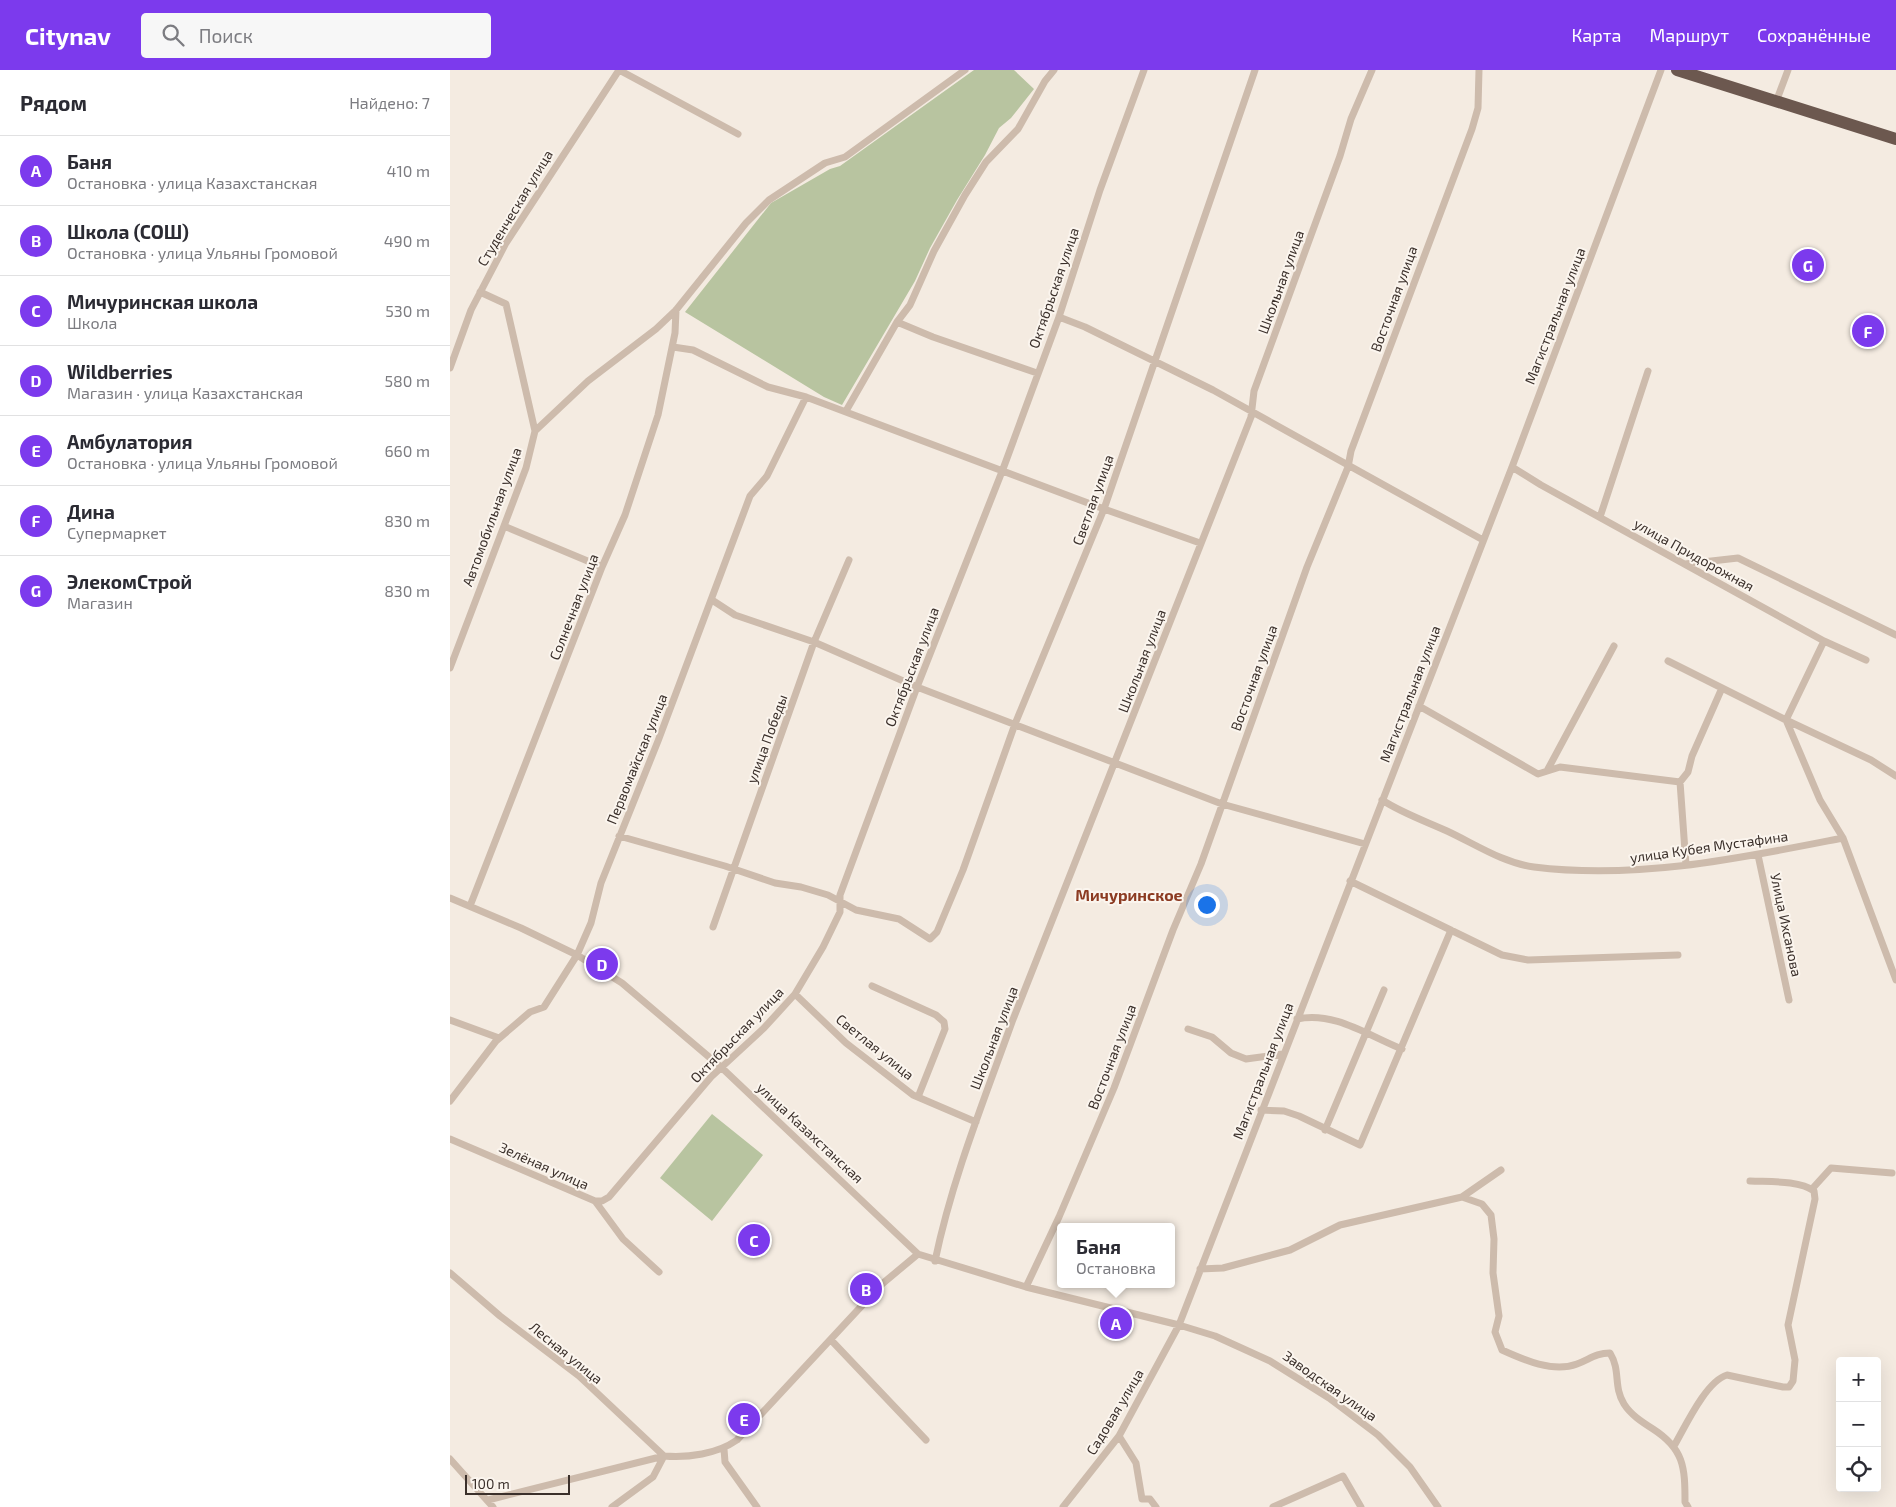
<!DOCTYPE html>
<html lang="ru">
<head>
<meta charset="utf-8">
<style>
	:root { --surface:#fff; --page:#f7f7f7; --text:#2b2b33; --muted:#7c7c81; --line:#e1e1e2; --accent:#7c3aed }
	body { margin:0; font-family:"Exo 2",sans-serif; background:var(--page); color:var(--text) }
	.controls { position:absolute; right:15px; bottom:15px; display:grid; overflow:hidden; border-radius:5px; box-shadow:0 5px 20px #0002 }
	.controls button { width:45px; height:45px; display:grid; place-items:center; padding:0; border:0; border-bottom:1px solid var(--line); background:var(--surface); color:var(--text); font:25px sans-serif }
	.scale { position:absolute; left:15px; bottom:12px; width:105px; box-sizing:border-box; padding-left:5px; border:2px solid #3b302b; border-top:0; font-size:14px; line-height:18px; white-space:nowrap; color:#3b302b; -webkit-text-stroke:4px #fbf5ee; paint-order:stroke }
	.you { position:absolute; left:756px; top:834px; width:18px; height:18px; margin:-12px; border:4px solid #fff; border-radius:50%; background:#1a73e8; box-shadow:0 0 0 8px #1a73e833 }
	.badge { display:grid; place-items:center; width:32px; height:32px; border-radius:50%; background:var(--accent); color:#fff; font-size:16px; font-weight:700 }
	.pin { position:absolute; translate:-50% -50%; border:2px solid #fff; box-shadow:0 1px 5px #0006 }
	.popup { position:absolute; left:607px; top:1153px; width:118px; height:65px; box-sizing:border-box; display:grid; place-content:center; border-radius:5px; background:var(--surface); filter:drop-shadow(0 1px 4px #0005); font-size:16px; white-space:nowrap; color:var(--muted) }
	.popup b { font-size:19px; color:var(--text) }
	.popup::after { content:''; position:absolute; left:50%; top:100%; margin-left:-10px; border:10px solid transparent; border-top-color:var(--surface) }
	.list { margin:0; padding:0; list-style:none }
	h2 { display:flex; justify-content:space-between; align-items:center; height:65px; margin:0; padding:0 20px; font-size:21px }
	h2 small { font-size:16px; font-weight:400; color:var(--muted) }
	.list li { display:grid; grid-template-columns:32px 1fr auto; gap:15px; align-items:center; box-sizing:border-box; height:70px; padding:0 20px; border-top:1px solid var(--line) }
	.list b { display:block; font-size:19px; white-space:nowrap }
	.list p { margin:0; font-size:16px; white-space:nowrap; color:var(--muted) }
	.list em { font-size:16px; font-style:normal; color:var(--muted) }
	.icon { flex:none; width:28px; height:28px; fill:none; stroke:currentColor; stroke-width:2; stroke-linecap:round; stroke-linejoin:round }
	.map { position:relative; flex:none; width:1446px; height:1437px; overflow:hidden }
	header { display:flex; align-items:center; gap:30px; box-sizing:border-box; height:70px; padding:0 25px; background:var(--accent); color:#fff }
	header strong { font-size:24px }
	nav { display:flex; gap:28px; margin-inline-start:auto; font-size:18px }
	.search { width:350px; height:45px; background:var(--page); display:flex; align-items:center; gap:12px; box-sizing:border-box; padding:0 18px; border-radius:5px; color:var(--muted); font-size:19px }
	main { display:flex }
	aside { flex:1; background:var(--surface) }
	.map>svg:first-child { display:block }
	.green { fill:#b8c4a0 }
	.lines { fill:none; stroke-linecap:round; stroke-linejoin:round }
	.minor { stroke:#cdbbac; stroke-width:7 }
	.trunk { stroke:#6c584f; stroke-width:12 }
	.labels { text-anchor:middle; stroke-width:4; stroke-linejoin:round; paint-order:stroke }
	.street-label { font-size:14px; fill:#3b302b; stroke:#fbf5ee }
	.quarter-label { font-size:16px; font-weight:bold; fill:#8c3b22; stroke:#fbf5ee }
</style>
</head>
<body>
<header>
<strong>Citynav</strong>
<div class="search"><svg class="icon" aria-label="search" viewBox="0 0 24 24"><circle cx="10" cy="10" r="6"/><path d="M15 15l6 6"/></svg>Поиск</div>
<nav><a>Карта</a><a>Маршрут</a><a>Сохранённые</a></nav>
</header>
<main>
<aside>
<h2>Рядом<small>Найдено: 7</small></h2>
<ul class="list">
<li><span class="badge">A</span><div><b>Баня</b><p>Остановка · улица Казахстанская</p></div><em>410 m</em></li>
<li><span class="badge">B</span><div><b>Школа (СОШ)</b><p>Остановка · улица Ульяны Громовой</p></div><em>490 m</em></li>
<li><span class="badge">C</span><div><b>Мичуринская школа</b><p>Школа</p></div><em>530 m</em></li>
<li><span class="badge">D</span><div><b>Wildberries</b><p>Магазин · улица Казахстанская</p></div><em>580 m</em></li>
<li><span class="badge">E</span><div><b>Амбулатория</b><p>Остановка · улица Ульяны Громовой</p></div><em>660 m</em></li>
<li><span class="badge">F</span><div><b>Дина</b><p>Супермаркет</p></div><em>830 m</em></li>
<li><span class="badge">G</span><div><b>ЭлекомСтрой</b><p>Магазин</p></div><em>830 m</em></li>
</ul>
</aside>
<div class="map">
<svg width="1446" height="1437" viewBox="0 0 1446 1437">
	<rect width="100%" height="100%" fill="#f4ebe1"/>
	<path class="green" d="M524,0h40l20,19 -23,29 -12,10 -14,27 -28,45 -27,48 -15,33 -73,124 -18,-8 -139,-85 86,-109 59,-34 10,-3z
		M262,1044l51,41 -51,66 -52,-43z"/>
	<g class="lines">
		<path class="minor" d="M1326,32l12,-32
			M609,247l26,10 128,63 270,150
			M447,252l36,15 104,36
			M223,277l20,3 75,37 38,10 298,112 96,34
			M0,298l21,-58 35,-67 113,-173 119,64
			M396,341l51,-89 13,-17 24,-54 31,-56 21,-33 32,-33 27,-48 9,-11
			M85,361l53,-50 68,-52 20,-19 70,-87 23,-23 56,-37 20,-6 120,-87
			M1062,397l29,18 283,156 42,19
			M1150,447l48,-146
			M54,456l98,41
			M1235,494l53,-6 158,77
			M262,530l23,15 79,27 103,45 305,117 143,40
			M1374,571l-38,79 85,40 25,16
			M1218,591l118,59 34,80 23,38 53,142
			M0,598l76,-200 9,-37 -29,-127 -26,-12
			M969,636l119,68 22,-7 120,15 8,-10 4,-16 30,-68
			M1098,699l66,-123
			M1230,712l6,83
			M932,730c20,13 43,21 65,31 28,13 56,32 87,36 104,13 207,-9 309,-29
			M169,766l106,30 50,17 26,4 27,8 28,15 43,9 31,20 7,-7 26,-62 52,-146 89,-215 151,-439
			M1308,785l31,145
			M900,811l152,74 26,5 150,-5
			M0,828l71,30 56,27 45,28 100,85 196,186 108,33 153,38 36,11 55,25 59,37 49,37 32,32 28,40
			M20,836l132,-339 23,-52 33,-100 17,-82 1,-23
			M263,857l101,-285 35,-82
			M422,916l64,29 8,7 1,7 -27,68
			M345,924l51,49 67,52 63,27
			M847,949c37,-8 70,16 105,30
			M0,950l49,18
			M738,959l24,8 19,16 15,6 37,-5
			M0,1031l46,-60 34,-29 14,-5 33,-52 14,-32 10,-40 57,-142 92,-245 17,-20 39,-79
			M811,1040l23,1 15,5 61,29 91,-215
			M875,1060l59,-140
			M0,1069l145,62 28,38 36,33
			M1362,1119l19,-21 61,5
			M1012,1127l20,7 9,11 3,24 -1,34 6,43 -4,16 7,18c22,10 51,23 75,14 13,-5 19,-11 33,-11 11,18 3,33 14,51 7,11 18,18 29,25 31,20 32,38 32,73l3,5
			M145,1131h7l7,-4 102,-120 53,-49 31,-34 28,-47 17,-35v-17l77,-208 86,-218 56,-152 41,-127 44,-120
			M485,1191c17,-82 49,-161 77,-239l239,-605 3,-26 86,-235 11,-37 21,-49
			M750,1199l23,-1 67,-18 50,-25 122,-28 39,-27
			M0,1203l50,43 79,60 85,80 -11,21 -41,30
			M576,1217l33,-70 55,-129 59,-158 28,-66 106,-297 41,-100 3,-16 121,-322 6,-21 1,-38
			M381,1270l95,100
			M669,1366l17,27 6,36h8l6,8
			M1224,1376c11,-19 32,-65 53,-71l56,12h6l4,-6 2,-21 -7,-35 27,-126 -1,-8c-15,-11 -45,-9 -64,-10
			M274,1379l1,13 32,45
			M0,1389l43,48
			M38,1430l176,-44c24,2 53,-2 73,-16l145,-156 36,-30
			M613,1437l56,-71 60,-111 333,-858 149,-397
			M823,1437l70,-31 18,31"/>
		<path class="trunk" d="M1227,0l219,69"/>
	</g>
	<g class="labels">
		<g class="street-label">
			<text transform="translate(65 138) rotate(-59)" y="5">Студенческая улица</text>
			<text transform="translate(831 212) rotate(-70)" y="5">Школьная улица</text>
			<text transform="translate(604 218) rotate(-71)" y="5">Октябрьская улица</text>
			<text transform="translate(944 229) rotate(-70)" y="5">Восточная улица</text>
			<text transform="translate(1105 246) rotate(-69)" y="5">Магистральная улица</text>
			<text transform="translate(643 430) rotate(-70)" y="5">Светлая улица</text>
			<text transform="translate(42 447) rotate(-70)" y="5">Автомобильная улица</text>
			<text transform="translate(1244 485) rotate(29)" y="5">улица Придорожная</text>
			<text transform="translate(124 537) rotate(-69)" y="5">Солнечная улица</text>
			<text transform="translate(692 591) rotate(-69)" y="5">Школьная улица</text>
			<text transform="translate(462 597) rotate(-69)" y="5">Октябрьская улица</text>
			<text transform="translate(804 608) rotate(-70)" y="5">Восточная улица</text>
			<text transform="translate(960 624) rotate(-69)" y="5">Магистральная улица</text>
			<text transform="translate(317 669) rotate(-70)" y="5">улица Победы</text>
			<text transform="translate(187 689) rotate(-68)" y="5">Первомайская улица</text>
			<text transform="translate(1259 777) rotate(-8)" y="5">улица Кубея Мустафина</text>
			<text transform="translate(1336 855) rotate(78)" y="5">Улица Ихсанова</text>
			<text transform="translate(287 965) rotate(-46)" y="5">Октябрьская улица</text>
			<text transform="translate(544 968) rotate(-69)" y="5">Школьная улица</text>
			<text transform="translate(425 977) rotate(39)" y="5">Светлая улица</text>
			<text transform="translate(662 987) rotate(-69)" y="5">Восточная улица</text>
			<text transform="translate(813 1001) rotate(-69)" y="5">Магистральная улица</text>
			<text transform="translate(360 1063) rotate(43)" y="5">улица Казахстанская</text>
			<text transform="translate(94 1096) rotate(24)" y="5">Зелёная улица</text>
			<text transform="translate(116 1283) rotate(39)" y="5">Лесная улица</text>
			<text transform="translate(880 1316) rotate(35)" y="5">Заводская улица</text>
			<text transform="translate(665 1342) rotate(-59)" y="5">Садовая улица</text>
		</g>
		<g class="quarter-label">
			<text x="679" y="831">Мичуринское</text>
		</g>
	</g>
</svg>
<div class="controls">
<button>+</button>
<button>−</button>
<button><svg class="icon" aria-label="locate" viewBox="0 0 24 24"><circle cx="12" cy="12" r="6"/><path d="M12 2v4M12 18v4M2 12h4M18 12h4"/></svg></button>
</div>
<div class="scale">100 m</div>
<div class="you"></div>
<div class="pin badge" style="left:666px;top:1253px">A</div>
<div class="popup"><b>Баня</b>Остановка</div>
<div class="pin badge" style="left:416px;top:1219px">B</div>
<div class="pin badge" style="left:304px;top:1170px">C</div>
<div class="pin badge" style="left:152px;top:894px">D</div>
<div class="pin badge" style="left:294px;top:1349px">E</div>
<div class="pin badge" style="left:1418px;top:261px">F</div>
<div class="pin badge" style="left:1358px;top:195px">G</div>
</div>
</main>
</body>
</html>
